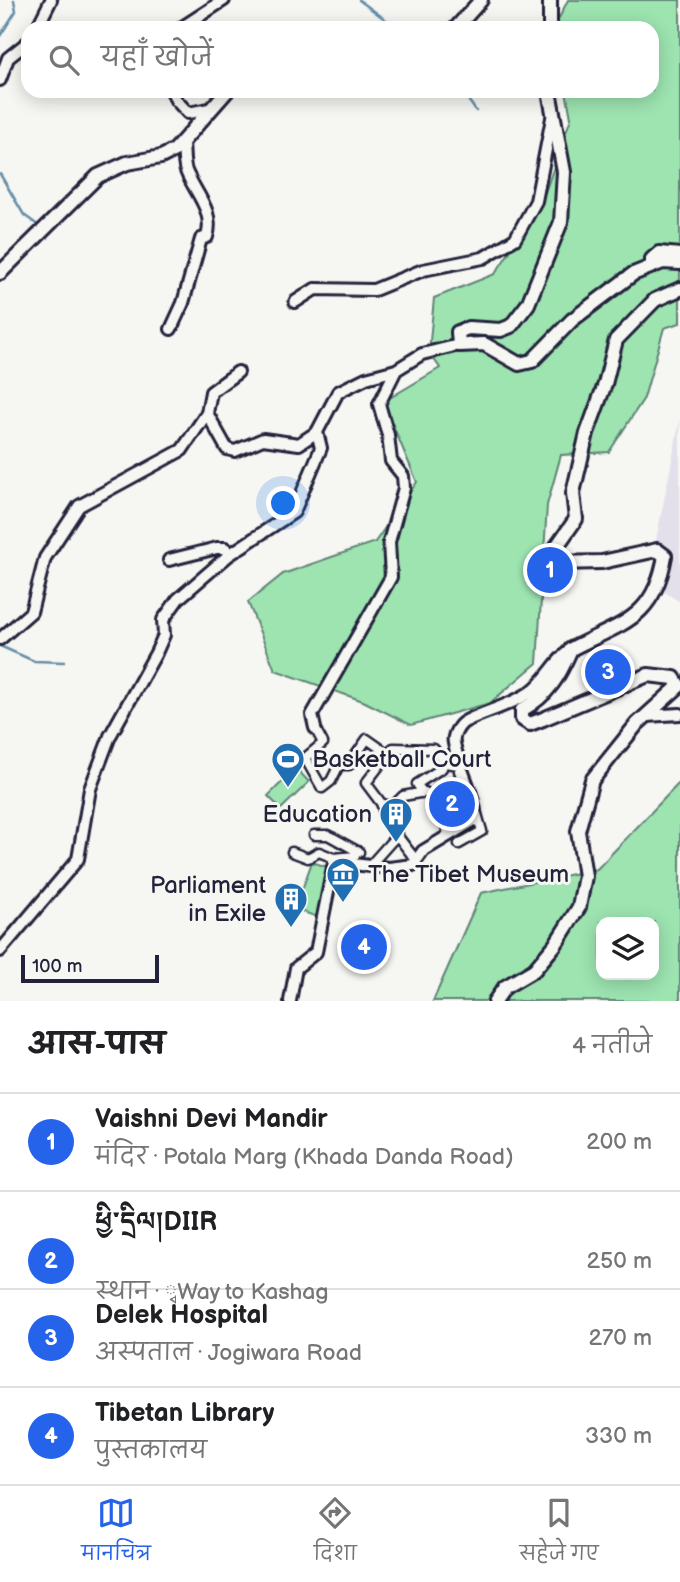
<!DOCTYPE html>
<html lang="hi">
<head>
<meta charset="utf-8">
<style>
	:root { --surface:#fff; --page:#f6f6f6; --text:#202124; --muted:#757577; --line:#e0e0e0; --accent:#2563eb }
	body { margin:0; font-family:"Balsamiq Sans","Playpen Sans Deva","Noto Serif Tibetan",sans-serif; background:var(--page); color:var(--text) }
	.controls { position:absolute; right:21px; bottom:21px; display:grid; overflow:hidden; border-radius:14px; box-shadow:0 4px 18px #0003 }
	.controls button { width:63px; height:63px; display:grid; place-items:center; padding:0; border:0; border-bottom:2px solid var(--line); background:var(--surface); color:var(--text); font:35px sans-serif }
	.scale { position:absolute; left:21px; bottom:18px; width:138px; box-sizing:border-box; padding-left:7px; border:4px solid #22223b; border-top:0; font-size:19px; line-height:24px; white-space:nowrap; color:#22223b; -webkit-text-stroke:5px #f6f6f2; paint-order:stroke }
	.you { position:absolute; left:284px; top:504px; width:24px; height:24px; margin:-18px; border:5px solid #fff; border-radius:50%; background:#1a73e8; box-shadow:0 0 0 10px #1a73e833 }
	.badge { display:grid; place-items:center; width:46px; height:46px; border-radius:50%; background:var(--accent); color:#fff; font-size:23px; font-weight:700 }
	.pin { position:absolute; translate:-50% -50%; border:4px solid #fff; box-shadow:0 2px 7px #0006 }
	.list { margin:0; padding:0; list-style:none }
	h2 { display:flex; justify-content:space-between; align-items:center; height:91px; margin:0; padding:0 28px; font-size:30px }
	h2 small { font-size:23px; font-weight:400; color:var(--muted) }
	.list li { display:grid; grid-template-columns:46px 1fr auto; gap:21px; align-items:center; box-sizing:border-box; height:98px; padding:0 28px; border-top:2px solid var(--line) }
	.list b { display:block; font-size:26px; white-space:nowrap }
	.list p { margin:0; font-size:23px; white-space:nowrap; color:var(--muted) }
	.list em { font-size:23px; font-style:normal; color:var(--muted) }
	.icon { flex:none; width:38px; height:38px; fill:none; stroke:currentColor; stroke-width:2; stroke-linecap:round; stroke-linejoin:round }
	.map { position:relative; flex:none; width:680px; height:1001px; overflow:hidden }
	.search { position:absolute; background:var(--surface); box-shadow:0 4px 18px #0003; left:21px; right:21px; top:21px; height:77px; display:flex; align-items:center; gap:18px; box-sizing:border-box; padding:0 24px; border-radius:21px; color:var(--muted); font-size:26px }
	.sheet { height:483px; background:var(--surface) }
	nav { display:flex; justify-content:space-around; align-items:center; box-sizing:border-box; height:98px; border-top:2px solid var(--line); background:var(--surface); font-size:19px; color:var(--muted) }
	nav a { display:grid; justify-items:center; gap:4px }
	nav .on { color:var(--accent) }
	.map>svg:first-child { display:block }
	.built { fill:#e4e0eb }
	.green { fill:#9de4b1; stroke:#608376; stroke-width:2; fill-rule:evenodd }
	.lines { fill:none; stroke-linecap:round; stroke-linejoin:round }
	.stream { stroke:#658ea9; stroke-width:2.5 }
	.pedestrian-casing { stroke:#22223b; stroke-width:13 }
	.minor-casing { stroke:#22223b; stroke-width:16 }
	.tertiary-casing { stroke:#22223b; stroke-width:18 }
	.pedestrian { stroke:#f6f6f2; stroke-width:8 }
	.minor { stroke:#f6f6f2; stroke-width:10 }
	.tertiary { stroke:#f6f6f2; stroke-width:12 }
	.labels { text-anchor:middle; stroke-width:6; stroke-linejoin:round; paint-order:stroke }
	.poi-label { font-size:24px; fill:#22223b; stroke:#f6f6f2; text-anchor:start }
</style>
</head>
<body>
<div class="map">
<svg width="680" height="1001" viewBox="0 0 680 1001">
	<rect width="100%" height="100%" fill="#f6f6f2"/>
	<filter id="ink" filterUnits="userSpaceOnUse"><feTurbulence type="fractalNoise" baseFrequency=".0143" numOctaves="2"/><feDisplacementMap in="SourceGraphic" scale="14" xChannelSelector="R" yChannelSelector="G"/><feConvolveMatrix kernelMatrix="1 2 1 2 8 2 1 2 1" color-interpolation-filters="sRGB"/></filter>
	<g filter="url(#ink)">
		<path class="built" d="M680,420v182l-20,-13 12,-28 -8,-10 -14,-3 6,-8z"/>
		<path class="green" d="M568,0h112v323l-16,5 -20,70 -35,54 -48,3 -14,50 -10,158 -47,40 -79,22 -48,-24 -88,-31 -27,-68 35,-28 92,-32 42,-60 -34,-80 57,-34 -11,-16 5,-54 61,-24 46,-70 30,-86 -5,-27h86v-63h-98z
			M296,768l13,14 -28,27 -13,-13z
			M680,782v219h-247l48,-108 116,-24zM601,922h53v53h-53z
			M312,862l18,6 -13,49 -22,-8z"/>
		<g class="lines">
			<path class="stream" d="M359,0l38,28
				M0,36l16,-25 -2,-11
				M462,91l14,20
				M0,174l24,41 15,11
				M0,646l34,15 30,1"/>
			<defs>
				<path id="pedestrian" d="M315,728l8,15 -18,15 17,30 9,-7 8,-16h10l18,-26 20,14
					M423,793l-6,-9 25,-16 1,-6
					M432,797l8,-11 22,-6 -3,-9
					M381,803c6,22 21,39 35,57
					M446,824l15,-2 12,-15
					M314,835h14l31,17
					M448,836l-2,-12c-11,-7 -15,-14 -14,-27l-7,-5 -22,4 -11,11 -11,-4 -15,-20 27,-35 41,1 10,14 16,2
					M459,844l23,-13 -5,-17
					M292,852l16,6 11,-6 15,6 21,-2
					M373,862l25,-28"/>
				<path id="minor" d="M37,28l14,-28
					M181,28l43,-28
					M0,80l8,-22 20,-16
					M172,91l4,9 12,13 21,-4
					M295,302l20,-13 59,1 49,-20 60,-12 32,-19 21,-38 16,-83
					M171,329l12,-26 18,-64 6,-2c8,-26 -12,-44 -21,-66 -3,-8 -2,-19 -3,-28
					M207,413l20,36 8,2 28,-12 36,5 18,-12
					M169,560l48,-12h8l4,7
					M0,639l31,-27 14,-54 34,-52 103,-56 25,-37 4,-21 27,-20
					M646,716l34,-2
					M315,728l-3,-13 79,-138 -2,-35 15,-54 -1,-12 -12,-15 -3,-26 -9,-31 17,-34
					M0,951l78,-92 12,-70 20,-53 46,-83 8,-18 -1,-15 15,-21 51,-44 65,-43 27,-64 -4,-16 21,-40 28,-14 30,-8 26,-16 37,-9
					M290,1001l6,-33 20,-16 18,-90 55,6 24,-3 10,-14 53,-32c-2,-28 -17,-49 -22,-76 -2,-7 5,-19 12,-22 20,-10 43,-15 63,-28 17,-11 24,-30 40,-42"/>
				<path id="tertiary" d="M456,28l25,-28
					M550,28v-28
					M549,91l15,81 -3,50 -33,82 -17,22 -10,4 -33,-2 -10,4 1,13 25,-1 35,20 13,-3 40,-41 61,-46 30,-12 17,1
					M652,266v-7l7,-6 21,2
					M0,273l98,-97 29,-13 34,-6 14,-7 52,-59
					M495,1001l10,-14 29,-17 21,-25 24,-38 6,-31 -7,-45 14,-51 45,-56 42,-38 -5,-8 -26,-3 -105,44 -13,5 -8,-5v-9c27,-15 37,-34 49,-61 50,-26 83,-29 94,-93l-8,-6 -55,12 -46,1 -5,-4 1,-6 24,-34 -3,-26 14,-60 18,-49 11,-44 39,-40 25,-11"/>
			</defs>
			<use href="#pedestrian" class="pedestrian-casing"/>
			<use href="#minor" class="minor-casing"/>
			<use href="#tertiary" class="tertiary-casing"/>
			<use href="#pedestrian" class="pedestrian"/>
			<use href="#minor" class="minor"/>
			<use href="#tertiary" class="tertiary"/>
		</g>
	</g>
	<defs>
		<symbol id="stadium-pin" viewBox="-11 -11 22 30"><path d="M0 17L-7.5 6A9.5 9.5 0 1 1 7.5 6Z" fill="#1f6fb2" stroke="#f6f6f2"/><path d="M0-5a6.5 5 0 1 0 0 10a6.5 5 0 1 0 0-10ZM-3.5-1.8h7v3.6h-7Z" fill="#fff"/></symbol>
		<symbol id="building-pin" viewBox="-11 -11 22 30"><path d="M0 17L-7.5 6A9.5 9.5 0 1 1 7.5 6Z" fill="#1f6fb2" stroke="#f6f6f2"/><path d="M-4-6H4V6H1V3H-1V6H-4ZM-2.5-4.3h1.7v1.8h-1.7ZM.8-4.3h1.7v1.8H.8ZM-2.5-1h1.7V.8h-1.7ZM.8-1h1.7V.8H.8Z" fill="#fff"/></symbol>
		<symbol id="museum-pin" viewBox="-11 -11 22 30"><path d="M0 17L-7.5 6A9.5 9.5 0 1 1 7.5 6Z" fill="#1f6fb2" stroke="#f6f6f2"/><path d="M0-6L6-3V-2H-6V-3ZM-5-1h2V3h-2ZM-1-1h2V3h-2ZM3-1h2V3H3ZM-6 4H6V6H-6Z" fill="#fff"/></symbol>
	</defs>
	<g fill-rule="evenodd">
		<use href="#stadium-pin" x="269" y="740" width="38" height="52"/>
		<use href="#building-pin" x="377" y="795" width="38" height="52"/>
		<use href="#museum-pin" x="324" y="855" width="38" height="52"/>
		<use href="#building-pin" x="272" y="880" width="38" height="52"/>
	</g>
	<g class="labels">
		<g class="poi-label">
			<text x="312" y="767">Basketball Court</text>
			<text x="372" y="822" text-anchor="end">Education</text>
			<text x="368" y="882">The Tibet Museum</text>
			<text x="266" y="893" text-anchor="end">Parliament<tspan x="266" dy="28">in Exile</tspan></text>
		</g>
	</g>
</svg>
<div class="controls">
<button><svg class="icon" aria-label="layers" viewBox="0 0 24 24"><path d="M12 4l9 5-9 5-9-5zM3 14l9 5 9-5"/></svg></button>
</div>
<div class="scale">100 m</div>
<div class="you"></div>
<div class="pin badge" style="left:550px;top:570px">1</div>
<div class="pin badge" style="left:452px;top:804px">2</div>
<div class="pin badge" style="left:608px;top:672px">3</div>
<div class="pin badge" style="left:364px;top:947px">4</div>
<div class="search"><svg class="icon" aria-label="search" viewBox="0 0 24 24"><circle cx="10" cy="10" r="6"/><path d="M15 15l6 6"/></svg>यहाँ खोजें</div>
</div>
<section class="sheet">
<h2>आस-पास<small>4 नतीजे</small></h2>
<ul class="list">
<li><span class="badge">1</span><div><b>Vaishni Devi Mandir</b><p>मंदिर · Potala Marg (Khada Danda Road)</p></div><em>200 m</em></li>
<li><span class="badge">2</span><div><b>ཕྱི་དྲིལ།DIIR</b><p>स्थान · ྭWay to Kashag</p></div><em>250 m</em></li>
<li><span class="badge">3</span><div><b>Delek Hospital</b><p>अस्पताल · Jogiwara Road</p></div><em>270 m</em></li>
<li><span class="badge">4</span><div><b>Tibetan Library</b><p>पुस्तकालय</p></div><em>330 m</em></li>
</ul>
</section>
<nav>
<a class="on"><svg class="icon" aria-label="map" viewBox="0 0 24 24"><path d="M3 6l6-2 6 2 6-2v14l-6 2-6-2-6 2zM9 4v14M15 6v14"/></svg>मानचित्र</a>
<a><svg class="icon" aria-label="directions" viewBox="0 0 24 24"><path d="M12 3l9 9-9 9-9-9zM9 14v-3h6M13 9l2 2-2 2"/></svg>दिशा</a>
<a><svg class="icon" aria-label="saved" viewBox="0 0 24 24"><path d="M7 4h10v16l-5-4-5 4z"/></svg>सहेजे गए</a>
</nav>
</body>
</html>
